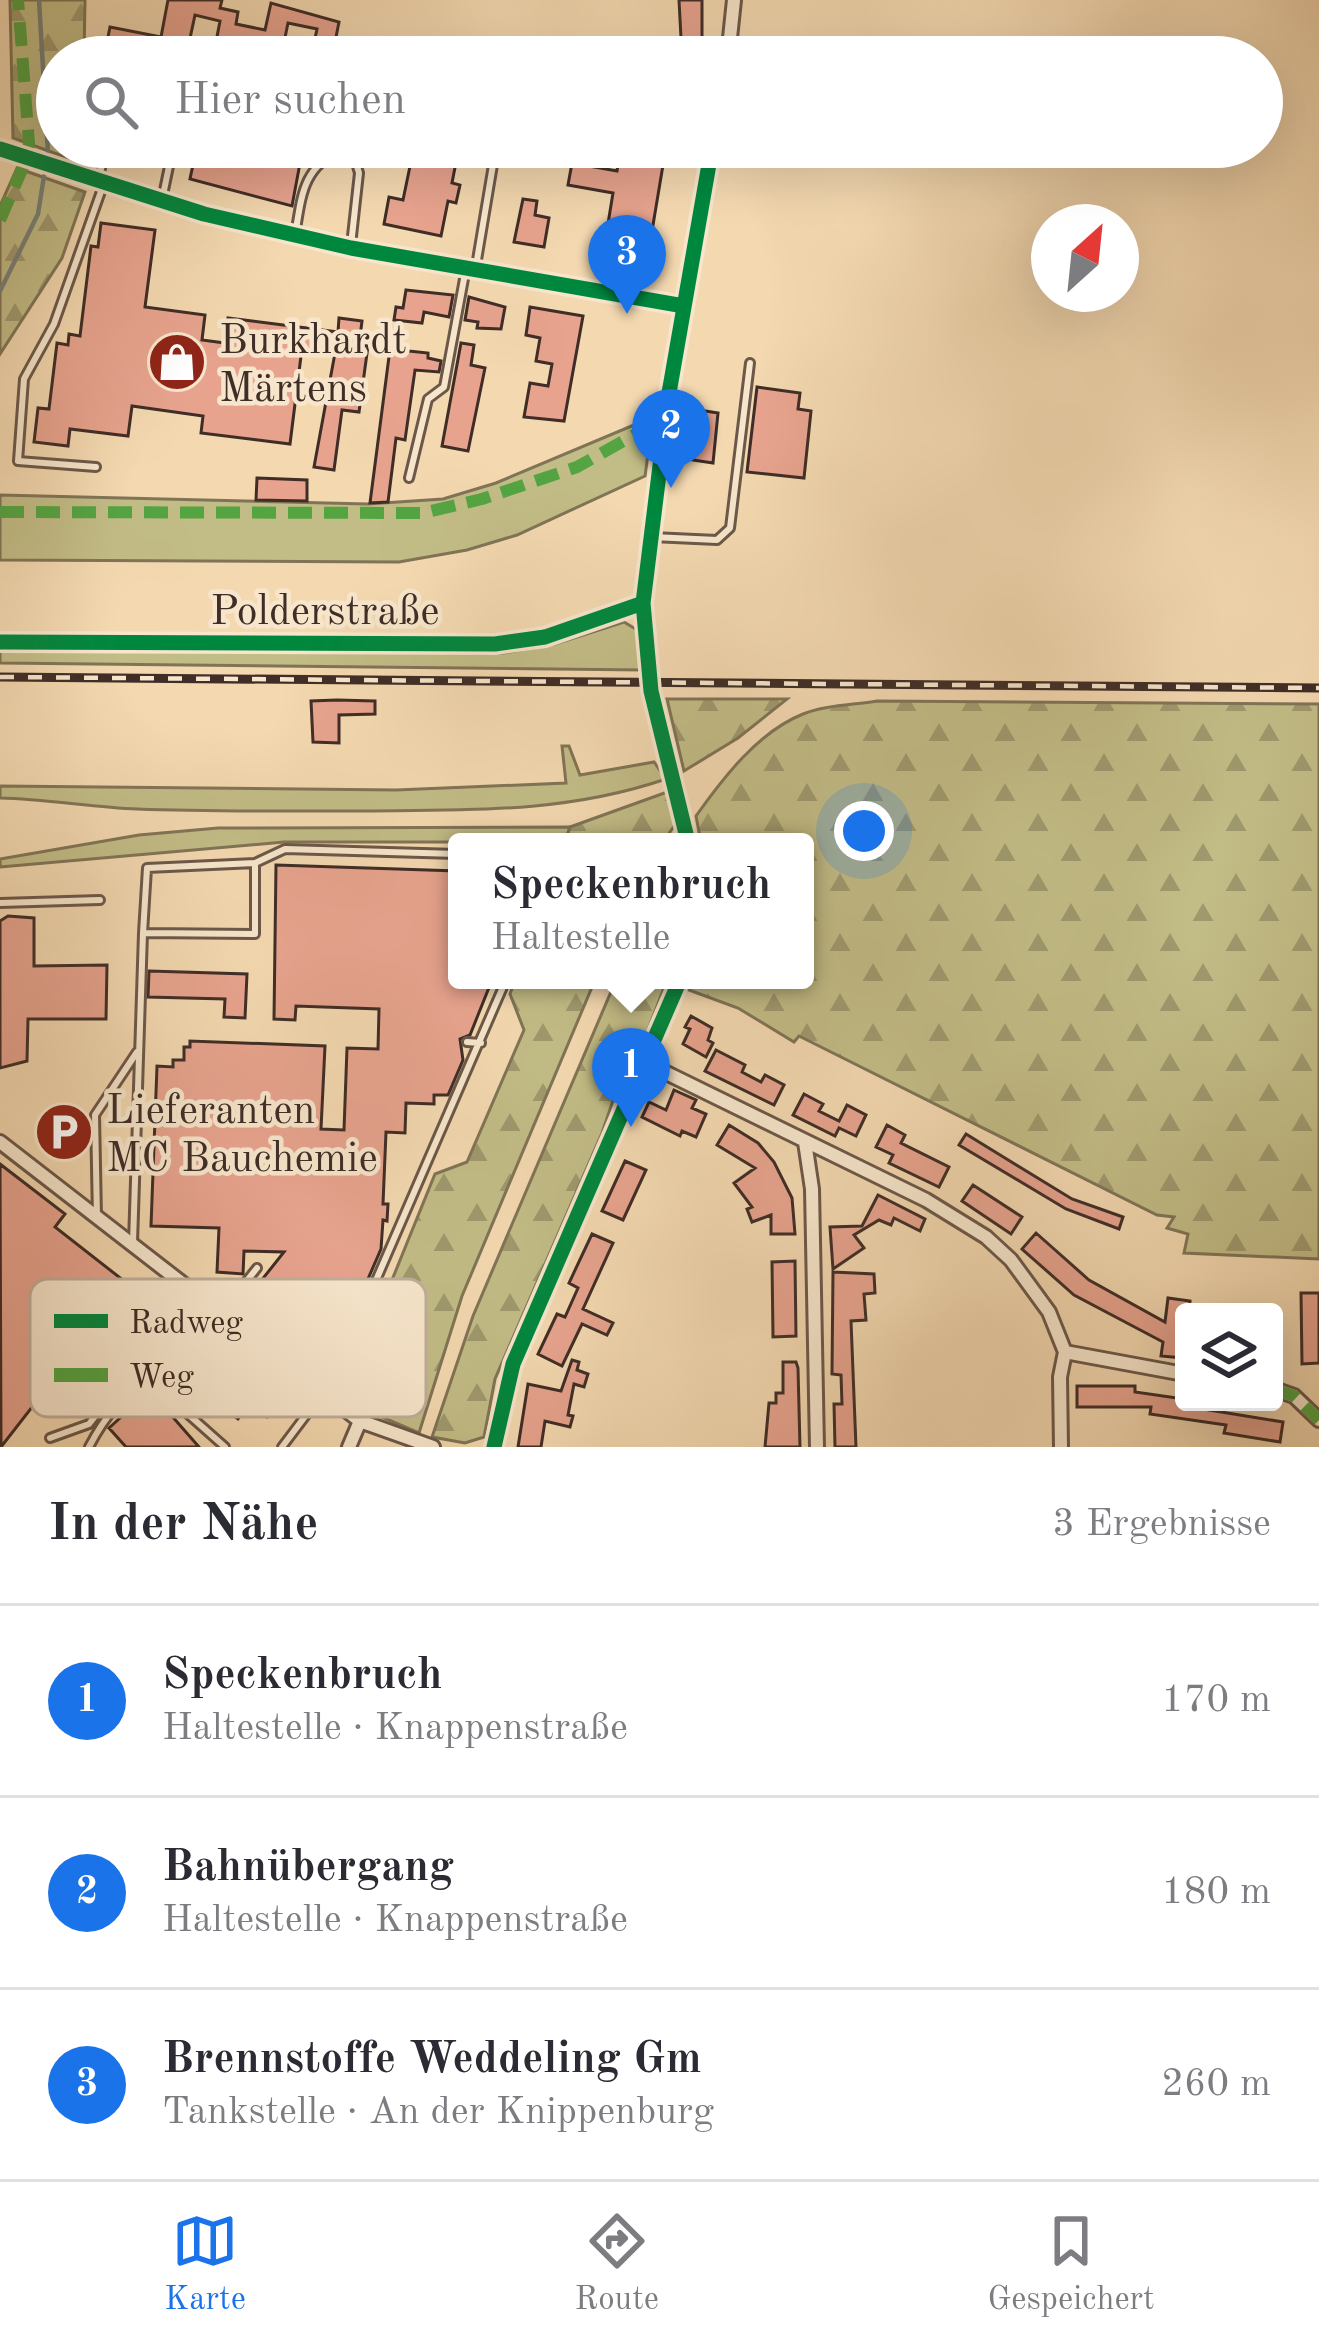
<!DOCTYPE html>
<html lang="de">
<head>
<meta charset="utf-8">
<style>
	:root { --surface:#fff; --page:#f2f2f3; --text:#2b2b33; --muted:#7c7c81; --line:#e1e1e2; --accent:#1a73e8 }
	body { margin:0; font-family:"Old Standard TT",serif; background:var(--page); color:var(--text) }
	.controls { position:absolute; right:36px; bottom:36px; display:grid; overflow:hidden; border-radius:12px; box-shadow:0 12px 48px #0002 }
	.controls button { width:108px; height:108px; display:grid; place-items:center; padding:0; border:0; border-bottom:3px solid var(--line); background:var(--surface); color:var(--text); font:60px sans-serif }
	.compass { position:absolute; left:1031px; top:204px; width:108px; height:108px; border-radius:50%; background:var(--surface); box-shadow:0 12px 48px #0002; rotate:27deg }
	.you { position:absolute; left:864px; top:831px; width:42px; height:42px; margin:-30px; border:9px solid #fff; border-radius:50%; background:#1a73e8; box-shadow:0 0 0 18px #1a73e833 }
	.badge { display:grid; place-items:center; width:78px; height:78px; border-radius:50%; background:var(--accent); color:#fff; font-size:39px; font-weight:700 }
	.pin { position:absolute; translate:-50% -99px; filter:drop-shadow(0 3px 6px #0008) }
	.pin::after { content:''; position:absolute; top:63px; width:42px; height:36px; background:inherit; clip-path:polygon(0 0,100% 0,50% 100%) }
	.popup { position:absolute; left:448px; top:833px; width:366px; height:156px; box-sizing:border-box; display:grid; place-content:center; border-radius:12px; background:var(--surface); filter:drop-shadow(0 3px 9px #0005); font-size:39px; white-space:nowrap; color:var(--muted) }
	.popup b { font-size:45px; color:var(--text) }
	.popup::after { content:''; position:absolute; left:50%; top:100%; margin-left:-24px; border:24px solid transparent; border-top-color:var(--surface) }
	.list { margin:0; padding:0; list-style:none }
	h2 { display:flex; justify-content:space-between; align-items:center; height:156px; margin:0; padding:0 48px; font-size:51px }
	h2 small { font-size:39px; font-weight:400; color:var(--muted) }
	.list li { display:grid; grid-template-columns:78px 1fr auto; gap:36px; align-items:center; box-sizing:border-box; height:192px; padding:0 48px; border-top:3px solid var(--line) }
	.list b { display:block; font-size:45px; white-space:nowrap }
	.list p { margin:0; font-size:39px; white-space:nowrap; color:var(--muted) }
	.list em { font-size:39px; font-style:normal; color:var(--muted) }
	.icon { flex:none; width:66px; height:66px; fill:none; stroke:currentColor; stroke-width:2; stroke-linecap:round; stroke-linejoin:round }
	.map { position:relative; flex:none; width:1319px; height:1447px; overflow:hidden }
	.search { position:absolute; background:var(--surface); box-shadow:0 12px 48px #0002; left:36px; right:36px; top:36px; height:132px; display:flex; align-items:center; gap:30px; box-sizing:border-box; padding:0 42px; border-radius:66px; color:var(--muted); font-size:45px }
	.sheet { height:732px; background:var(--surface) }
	nav { display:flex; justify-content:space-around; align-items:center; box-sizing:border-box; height:168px; border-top:3px solid var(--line); background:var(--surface); font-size:33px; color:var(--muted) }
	nav a { display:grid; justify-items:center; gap:6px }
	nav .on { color:var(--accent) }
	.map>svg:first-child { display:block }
	.green { fill:#c2bc86; stroke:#807456; stroke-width:3 }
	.forest { fill:url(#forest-firs); stroke:#807456; stroke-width:3 }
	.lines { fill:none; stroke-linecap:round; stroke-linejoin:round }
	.stream { stroke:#77817a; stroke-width:4.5 }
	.building { fill:#e7a38e; stroke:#3f2d27; stroke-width:3 }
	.service-casing { stroke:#6c5849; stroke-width:12 }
	.minor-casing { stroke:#6c5849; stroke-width:18 }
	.service { stroke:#f7e6cc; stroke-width:6 }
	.minor { stroke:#f7e6cc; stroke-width:12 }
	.rail-casing { stroke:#3f2d27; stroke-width:9 }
	.rail { stroke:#f7e6cc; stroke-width:4.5; stroke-dasharray:14; stroke-linecap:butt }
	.quiet { stroke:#54a442; stroke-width:12; stroke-dasharray:24 12; stroke-linecap:butt }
	.cycleway-casing { stroke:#f7e6cc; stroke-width:22 }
	.cycleway { stroke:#00873e; stroke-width:15 }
	.labels { text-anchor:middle; stroke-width:9; stroke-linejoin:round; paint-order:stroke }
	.poi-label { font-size:42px; fill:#3f2d27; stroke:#f7e6cc; text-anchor:start }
	.street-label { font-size:42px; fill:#3f2d27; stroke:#f7e6cc }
	.key { fill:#f7e6cc; stroke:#c0ae9a; stroke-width:3 }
	.key-label { font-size:33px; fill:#3f2d27 }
</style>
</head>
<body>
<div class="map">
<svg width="1319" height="1447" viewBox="0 0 1319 1447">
	<defs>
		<pattern id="forest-firs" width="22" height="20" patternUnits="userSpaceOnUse" patternTransform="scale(3)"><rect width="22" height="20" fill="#c2bc86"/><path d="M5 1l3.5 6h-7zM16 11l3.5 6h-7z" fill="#9f996e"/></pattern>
	</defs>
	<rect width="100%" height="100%" fill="#f3d8b0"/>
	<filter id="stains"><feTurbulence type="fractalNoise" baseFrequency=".00167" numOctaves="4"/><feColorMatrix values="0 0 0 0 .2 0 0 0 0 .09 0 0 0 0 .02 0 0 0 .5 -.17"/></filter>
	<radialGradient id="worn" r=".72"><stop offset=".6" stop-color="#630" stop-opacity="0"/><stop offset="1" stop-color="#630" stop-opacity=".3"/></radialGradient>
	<path class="green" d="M653,417l-8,59 -128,59 -50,15 -68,12 -399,-2v-65l368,9 75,-5 53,-16z
		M624,622l15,9 2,39 -641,-7v-14l503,4 52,-9z
		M562,746h7l11,29 74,-13 12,17c-100,34 -195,31 -299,32 -77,0 -154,1 -230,-2 -46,-2 -91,-10 -137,-11v-12l396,4 170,-7z
		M570,827l-5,15h-281l-284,25v-8l139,-24 79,-7z"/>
	<path class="forest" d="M10,0h75l-1,57h-27v90h27v17l-71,-26z
		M17,168l68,24 -23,66 -62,96v-148z
		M667,699h120l-49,39 -54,33z
		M877,701l442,3v555l-135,-6 4,-19 -21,-6 7,-11 -17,-2 -358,-179 -5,6 -56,-34 -49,-18 3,-10h113v-138h-104l-5,-26c27,-38 62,-84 107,-102 22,-9 51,-9 74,-13z
		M670,791l9,28 -16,23h-98l5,-15z
		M515,980h80l-133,316 -43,137 -42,-18 36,-79 -32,-29 54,-133 32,-12 57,-132 -14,-36z
		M616,980h51l-28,73 -16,18 -21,62 -107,246 -11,58 -19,6 -33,-6 41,-121z"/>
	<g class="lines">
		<path class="stream" d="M39,0l9,153
			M0,291l38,-77 6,-38"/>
	</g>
	<path class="building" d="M168,0h54l-2,8 18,4 -2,12 29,6 6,-27 68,19 -7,35h-21l6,-28 -29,-6 -7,34h-9l-56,-15 4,-21 -25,-6 -9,42h-82l6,-30 51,10z
		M679,0h23v57h-20z
		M192,147h111l-11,59 -102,-27 4,-19 -5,-1z
		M414,147h45l-7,36 8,2 -4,18 -8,-2 -7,35 -57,-12 5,-27 14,3z
		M621,147h45l-16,96 -44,-7 7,-43 -45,-8 4,-22 45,8z
		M523,199l14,2 -2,14 14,3 -5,29 -30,-5z
		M101,223l54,7 -10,77 60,8 -3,25 23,3 3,-25 110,14 1,-14 23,3 -3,24 9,1 -9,66 -17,-2 -8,60 -20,-3 21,-114 -33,-5 -12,96 -89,-11 2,-17 -71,-10 -4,30 -58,-7 -2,17 -34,-4 4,-34 11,1 8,-66 11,2 1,-11 11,2 11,-90 7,1z
		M406,290l47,5 -4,22 -25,-5 -2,11 -28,-3 2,-13 7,1z
		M469,297l36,10 -4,22 -24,-1 1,-6 -13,-2z
		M530,307l53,9 -19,105 -40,-4 6,-34 18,3 4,-22 -16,-3 4,-23 -14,-3z
		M461,343l13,2 -3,20 14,3 -17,83 -26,-5z
		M390,349l38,4v5l13,3 -2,11 -24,-2 -10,70 -9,-2 -8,64 -18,1z
		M757,387l43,6 -2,16 13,2 -7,67 -57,-6z
		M699,410l19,3 -5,50 -20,-3z
		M257,478l50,2v21l-51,-1z
		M337,700l38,1v13l-36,1v28l-26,-1 -2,-41z
		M276,865l181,6v109h35l-22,55 -10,4 3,21 -15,35h-14v9l-28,-1 -1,30 -19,-1 -3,72h5l-1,17 -4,-1 -2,29 -20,46 -37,48 7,5 -11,13 -75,-60 39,-49 -40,-1 -1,23 -26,-2 2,-44 -68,-2 6,-160 16,1v-7h11v-13h6v-6l135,5 -4,83 23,1 3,-82 31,1 1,-40 -83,-3 -1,14 -21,-1z
		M8,916l26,2v48l73,-1 -1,54h-78l-1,42 -27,7v-147z
		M149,971l98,3 -2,44 -21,-1 1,-18 -77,-2z
		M691,1016l21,12 -4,12 5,3 -7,14 -23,-13 7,-15 -5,-2z
		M716,1050l29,15 -3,7 19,10 4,-7 19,10 -10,20 -69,-34z
		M674,1090l22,10 -4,8 14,6 -10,23 -14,-6 -2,5 -38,-19 7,-15 17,8z
		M804,1094l19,10 -4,7 20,10 8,-16 19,10 -10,21 -17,-8 -4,8 -42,-21z
		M729,1125l29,18 16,19 18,36 3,36h-24v-19l-19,7 -5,-13 5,-2 -18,-24 21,-15 -38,-23z
		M887,1125l18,10 -4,8 48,24 -10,20 -50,-24 4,-8 -17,-8z
		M966,1134l106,65 51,18 -4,12 -53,-20 -107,-64z
		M625,1161l21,9 -23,50 -21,-9z
		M0,1164l65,50 -10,13 87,68 7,-1 1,7 9,8 -61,83 -34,-26 -63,81z
		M973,1185l49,32 -11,17 -49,-33z
		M878,1195l47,24 -5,12 -26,-13 -3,7 -12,-5 -25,15 10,13 -31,21 -3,-42 32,-1z
		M1036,1233l53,47 76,42 3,-24 22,3 -1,11h-5l-1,46 -22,-2 2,-14 -89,-47 -52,-46z
		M592,1234l21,9 -30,66 30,14 -6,12 -25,-11 -20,42 -24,-12 19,-40 8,3 13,-29 -9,-5z
		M795,1261l1,75 -23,1 -1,-75z
		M833,1272l41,2 1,19 -11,1 2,26 -15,1 5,126h-21l-1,-43h8l-1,-29 -9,-1z
		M1301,1293h18v70l-17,1z
		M185,1327l95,73 -13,17 -18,-13 -11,15 -78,-59z
		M572,1360l7,2 -2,8 11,4 -4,13 -10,-3 -6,31 5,1 -3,11 -25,-6 -4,26h-23l10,-63 33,7z
		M783,1362h13l2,6 2,79h-35l4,-44h7v-10h7z
		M1077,1386h58v6l49,7v3h27l-2,8 74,12 -3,20 -56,-9 2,-8 -76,-11 1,-7h-74z
		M150,1391l49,56h-73l-17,-19z"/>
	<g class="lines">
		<defs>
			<path id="service" d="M195,57v-3
				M357,57h2
				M412,57l13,-10
				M340,147l16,16 3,10 -8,72
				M99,177l7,-30
				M162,200l11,-53
				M295,235c7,-40 7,-66 46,-86
				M476,266l20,-119
				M96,467l-78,-6 6,-82 30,-55 50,-141
				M409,478l19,-79 16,-12 22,-119
				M652,537l65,3 13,-12 20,-165
				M0,903l100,-3
				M143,933l4,-65 108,-5
				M467,1042l14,1
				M97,1218l-2,-103 42,-63
				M133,1243l10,-310 112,1v-71l30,-14 172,5
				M222,1312l35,-44
				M50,1438l39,-14 103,-132
				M89,1447c12,-23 37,-62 64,-64l72,64
				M282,1447l40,-53 39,-79 145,-335"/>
			<path id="minor" d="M728,57l6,-57
				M0,149l204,65 147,34 333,58
				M0,642l495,2 50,-7 98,-34
				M688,842l-37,-151 -8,-88 26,-210 43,-246
				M646,1063l280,137 60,37 25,23 38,52 16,40 -5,25 1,70
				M0,1142l360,279 73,26
				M805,1142l7,47 5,258
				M1065,1352l119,22
				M1274,1389l20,7 25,24
				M349,1447l11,-26
				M494,1447l19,-83 167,-384"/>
		</defs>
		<use href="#service" class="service-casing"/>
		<use href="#minor" class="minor-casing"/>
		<use href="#service" class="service"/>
		<use href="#minor" class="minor"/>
		<defs>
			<path id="rail" d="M0,677l1319,11"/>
		</defs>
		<use href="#rail" class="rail-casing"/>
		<use href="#rail" class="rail"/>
		<path class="quiet" d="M0,220l27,-62 2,-15 -11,-143
			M0,512l423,1 59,-14 95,-32 75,-42 12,3
			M1274,1389l20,7 25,24"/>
		<defs>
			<path id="cycleway" d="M0,149l204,65 147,34 333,58
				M0,642l495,2 50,-7 98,-34
				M688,842l-37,-151 -8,-88 26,-210 43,-246
				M494,1447l19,-83 167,-384"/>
		</defs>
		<use href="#cycleway" class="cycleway-casing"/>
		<use href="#cycleway" class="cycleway"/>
	</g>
	<defs>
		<symbol id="shop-disc" viewBox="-11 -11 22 22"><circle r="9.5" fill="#8f2418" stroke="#f7e6cc"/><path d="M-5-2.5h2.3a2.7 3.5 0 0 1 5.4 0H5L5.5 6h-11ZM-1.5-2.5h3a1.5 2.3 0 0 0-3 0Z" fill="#fff"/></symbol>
		<symbol id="parking-disc" viewBox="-11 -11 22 22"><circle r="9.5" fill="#8f2418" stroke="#f7e6cc"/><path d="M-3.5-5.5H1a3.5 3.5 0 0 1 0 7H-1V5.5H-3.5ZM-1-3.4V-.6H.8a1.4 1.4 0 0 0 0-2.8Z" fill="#fff"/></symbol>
	</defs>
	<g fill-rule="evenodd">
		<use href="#shop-disc" x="144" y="329" width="66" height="66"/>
		<use href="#parking-disc" x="31" y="1099" width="66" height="66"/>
	</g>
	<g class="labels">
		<g class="poi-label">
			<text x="219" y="353">Burkhardt<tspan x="219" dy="48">Märtens</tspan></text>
			<text x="106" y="1123">Lieferanten<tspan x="106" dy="48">MC Bauchemie</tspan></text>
		</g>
		<g class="street-label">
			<text x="325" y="624">Polderstraße</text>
		</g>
	</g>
	<rect x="30" y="1279" width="396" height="138" rx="18" class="key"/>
	<rect x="54" y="1314" width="54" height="14" fill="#00873e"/>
	<rect x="54" y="1368" width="54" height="14" fill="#54a442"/>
	<g class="key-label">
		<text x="129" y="1333">Radweg</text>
		<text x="129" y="1387">Weg</text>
	</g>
	<rect width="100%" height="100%" filter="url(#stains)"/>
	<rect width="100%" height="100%" fill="url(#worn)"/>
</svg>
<div class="controls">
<button><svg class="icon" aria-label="layers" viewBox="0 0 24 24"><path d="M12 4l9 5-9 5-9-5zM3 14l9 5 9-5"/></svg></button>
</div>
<svg class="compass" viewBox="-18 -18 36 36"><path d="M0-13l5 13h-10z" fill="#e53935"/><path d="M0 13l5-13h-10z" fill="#7c7c81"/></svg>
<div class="you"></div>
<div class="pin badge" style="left:631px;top:1127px">1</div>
<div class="popup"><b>Speckenbruch</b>Haltestelle</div>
<div class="pin badge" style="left:671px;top:488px">2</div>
<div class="pin badge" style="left:627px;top:314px">3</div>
<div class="search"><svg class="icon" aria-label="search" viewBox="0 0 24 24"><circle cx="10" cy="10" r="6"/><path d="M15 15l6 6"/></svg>Hier suchen</div>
</div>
<section class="sheet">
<h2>In der Nähe<small>3 Ergebnisse</small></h2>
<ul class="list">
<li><span class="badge">1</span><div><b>Speckenbruch</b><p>Haltestelle · Knappenstraße</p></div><em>170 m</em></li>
<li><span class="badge">2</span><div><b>Bahnübergang</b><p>Haltestelle · Knappenstraße</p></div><em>180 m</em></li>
<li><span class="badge">3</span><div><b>Brennstoffe Weddeling Gm</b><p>Tankstelle · An der Knippenburg</p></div><em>260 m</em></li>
</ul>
</section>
<nav>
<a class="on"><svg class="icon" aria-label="map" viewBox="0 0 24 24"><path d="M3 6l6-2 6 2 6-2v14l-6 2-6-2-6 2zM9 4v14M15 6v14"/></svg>Karte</a>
<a><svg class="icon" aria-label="directions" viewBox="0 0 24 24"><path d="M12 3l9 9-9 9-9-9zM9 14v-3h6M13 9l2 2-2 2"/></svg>Route</a>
<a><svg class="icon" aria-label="saved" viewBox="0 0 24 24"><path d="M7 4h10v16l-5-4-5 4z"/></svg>Gespeichert</a>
</nav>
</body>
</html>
